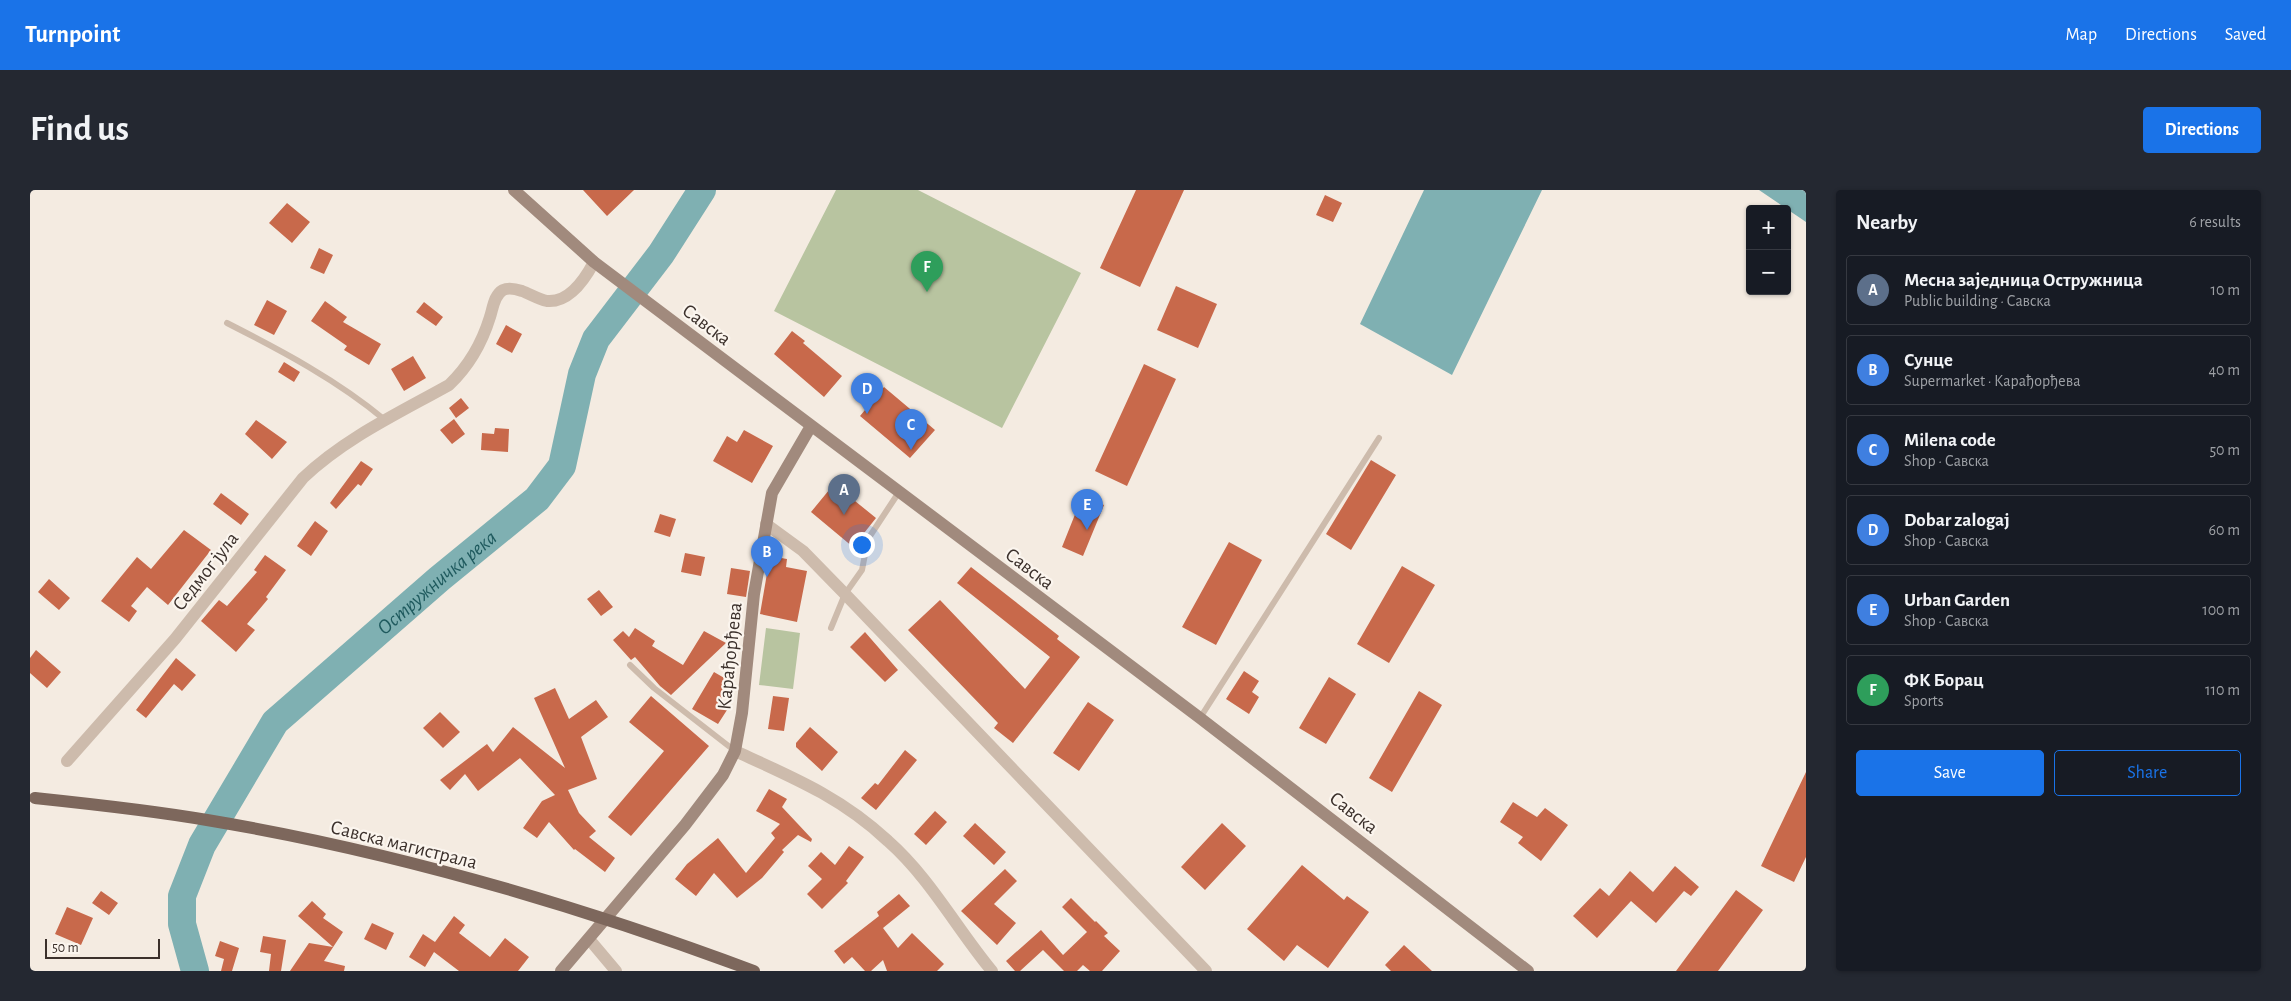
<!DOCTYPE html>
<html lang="en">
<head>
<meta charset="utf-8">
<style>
	:root { --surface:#171b24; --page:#242831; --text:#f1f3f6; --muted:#9ea1a6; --line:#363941; --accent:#1a73e8 }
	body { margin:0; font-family:"Alegreya Sans",sans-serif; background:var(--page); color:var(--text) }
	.controls { position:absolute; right:15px; top:15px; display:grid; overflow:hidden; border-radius:5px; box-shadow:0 1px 4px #0004 }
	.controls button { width:45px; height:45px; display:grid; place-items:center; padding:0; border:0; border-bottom:1px solid var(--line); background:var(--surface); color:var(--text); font:25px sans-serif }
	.scale { position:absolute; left:15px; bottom:12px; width:115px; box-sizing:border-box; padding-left:5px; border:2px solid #3b302b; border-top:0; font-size:14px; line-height:18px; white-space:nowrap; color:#3b302b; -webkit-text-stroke:4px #fbf5ee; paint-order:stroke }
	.you { position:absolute; left:831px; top:354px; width:18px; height:18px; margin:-12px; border:4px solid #fff; border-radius:50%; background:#1a73e8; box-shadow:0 0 0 8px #1a73e833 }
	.badge { display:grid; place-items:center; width:32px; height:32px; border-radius:50%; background:var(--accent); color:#fff; font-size:16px; font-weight:700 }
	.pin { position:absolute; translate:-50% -41px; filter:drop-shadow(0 1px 2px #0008) }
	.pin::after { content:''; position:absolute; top:26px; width:18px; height:15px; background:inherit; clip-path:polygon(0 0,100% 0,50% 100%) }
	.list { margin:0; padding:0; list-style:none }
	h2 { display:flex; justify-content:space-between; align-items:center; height:65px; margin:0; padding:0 20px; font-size:21px }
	h2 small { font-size:16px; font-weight:400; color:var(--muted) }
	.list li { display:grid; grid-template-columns:32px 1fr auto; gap:15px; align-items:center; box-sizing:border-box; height:70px; margin:0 10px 10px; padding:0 10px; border:1px solid var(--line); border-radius:5px }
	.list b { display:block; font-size:19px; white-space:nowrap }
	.list p { margin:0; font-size:16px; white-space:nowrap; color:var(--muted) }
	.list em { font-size:16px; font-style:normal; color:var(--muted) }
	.actions { display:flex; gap:10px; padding:15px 20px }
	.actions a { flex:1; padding:11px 0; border:1px solid var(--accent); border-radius:5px; text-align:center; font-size:18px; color:var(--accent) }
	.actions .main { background:var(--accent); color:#fff }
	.map { position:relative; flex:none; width:1776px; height:781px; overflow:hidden; border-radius:5px }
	header { display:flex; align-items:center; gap:30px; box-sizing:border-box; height:70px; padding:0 25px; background:var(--accent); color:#fff }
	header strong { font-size:24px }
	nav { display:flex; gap:28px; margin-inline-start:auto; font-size:18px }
	.intro { display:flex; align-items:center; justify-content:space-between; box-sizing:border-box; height:120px; padding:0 30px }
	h1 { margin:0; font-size:35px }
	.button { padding:12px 22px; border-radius:5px; background:var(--accent); color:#fff; font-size:18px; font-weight:700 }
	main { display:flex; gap:30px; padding:0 30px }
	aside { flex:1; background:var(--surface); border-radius:5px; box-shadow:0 1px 4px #0004 }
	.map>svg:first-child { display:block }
	.green { fill:#b8c4a0 }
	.water { fill:#7fb0b2 }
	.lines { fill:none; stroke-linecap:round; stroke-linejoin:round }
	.river { stroke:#7fb0b2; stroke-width:28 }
	.building { fill:#c8694b }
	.lane { stroke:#cdbbac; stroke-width:6 }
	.street { stroke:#cdbbac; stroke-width:12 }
	.secondary { stroke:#a18a7d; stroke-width:12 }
	.primary-bridge { stroke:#7d675c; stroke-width:12 }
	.labels { text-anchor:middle; stroke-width:4.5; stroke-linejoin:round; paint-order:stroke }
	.street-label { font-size:20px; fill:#3b302b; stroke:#fbf5ee }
	.water-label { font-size:21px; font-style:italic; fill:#1f5a5e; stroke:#fbf5ee }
</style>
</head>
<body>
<header>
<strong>Turnpoint</strong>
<nav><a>Map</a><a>Directions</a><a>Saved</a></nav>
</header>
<div class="intro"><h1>Find us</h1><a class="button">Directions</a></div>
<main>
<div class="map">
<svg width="1776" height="781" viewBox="0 0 1776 781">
	<rect width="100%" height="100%" fill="#f4ebe1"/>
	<path class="green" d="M806,0h82l163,83 -79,155 -228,-117z
		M736,438l34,5 -7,56 -34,-4z"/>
	<path class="water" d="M1394,0h118l-90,185 -92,-51z
		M1729,0h47v32z"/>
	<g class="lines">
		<path class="river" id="s1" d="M165,781l-13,-47v-28l20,-51 73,-123 164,-143 98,-80 25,-33 20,-92 14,-35 65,-85 41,-64"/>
	</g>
	<path class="building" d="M553,0h51l-27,26z
		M1106,0h48l-44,97 -40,-19z
		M1295,5l17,8 -9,19 -17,-7z
		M257,13l23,19 -18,21 -23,-20z
		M289,58l14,7 -9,19 -14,-6z
		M1146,96l41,18 -19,44 -41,-18z
		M237,110l20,11 -13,24 -20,-10z
		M295,111l22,16 -4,5 38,22 -12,21 -25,-15 3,-4 -36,-25z
		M394,112l19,15 -7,9 -20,-14z
		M476,135l16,9 -10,19 -16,-9z
		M762,141l13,10 -2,2 39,33 -18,21 -50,-43z
		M383,166l13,22 -22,13 -13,-22z
		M254,172l16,10 -6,10 -16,-10z
		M1114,174l32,15 -49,107 -32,-15z
		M854,197l51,43 -25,28 -50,-42z
		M431,208l8,10 -13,10 -7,-10z
		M424,229l11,15 -13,10 -12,-14z
		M226,230l31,22 -15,17 -27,-25z
		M465,238l14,1 -1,23 -27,-2 1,-17 12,1z
		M714,240l29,16 -21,37 -39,-22 14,-25 10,6z
		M1341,270l25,15 -45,75 -25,-16z
		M331,271l12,8 -12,17 -3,-2 -22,25 -6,-6z
		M804,294l42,34 -23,29 -42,-35z
		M191,303l28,21 -8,11 -28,-21z
		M1052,307l22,8 -21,51 -21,-9z
		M630,324l16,5 -6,18 -16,-5z
		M285,331l13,10 -17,25 -14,-10z
		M154,340l27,20 -43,55 -21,-18 -16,19 6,5 -8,11 -28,-21 36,-44 14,12z
		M1199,352l33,18 -46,85 -34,-18z
		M655,363l20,4 -4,19 -20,-4z
		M235,365l21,15 -20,27 2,2 -21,25 8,6 -19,22 -35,-31 18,-21 8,6 30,-34 -3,-2z
		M740,366l17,3 -1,8 21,4 -10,51 -37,-8z
		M1372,376l33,19 -46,78 -32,-19z
		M941,377l88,69 -2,3 23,18 -67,86 -19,-15 4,-5 -90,-93 32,-30 85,89 25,-32 -93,-74z
		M701,378l19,3 -4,26 -19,-3z
		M19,389l21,19 -11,12 -21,-18z
		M569,400l14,17 -12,9 -14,-17z
		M605,438l20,13 -3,5 31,19 21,-34 22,12 -55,52 -11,-9 -25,-29 -4,3 -18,-20 10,-9 6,6z
		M835,442l33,38 -13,12 -35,-35z
		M6,460l25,22 -14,16 -17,-15v-15z
		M146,468l20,17 -14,16 -8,-7 -28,34 -10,-8z
		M1214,481l15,10 -7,11 7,5 -10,17 -23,-15z
		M684,482l12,7 -5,8 5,3 -7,16 8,4 -9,14 -26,-15z
		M1299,487l27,17 -30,50 -27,-16z
		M525,498l14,31 27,-19 12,17 -27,20 16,42 -29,11 11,23 17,18 -7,6 26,21 -10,14 -30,-23 -1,1 -25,-28 -12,16 -14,-10 19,-27 13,-6 -35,-37 -42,33 -13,-17 -15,16 -10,-10 47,-36 6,8 20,-25 52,41 -31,-70z
		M1389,501l23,14 -50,87 -23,-14z
		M621,506l58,50 -78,90 -23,-19 56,-66 -35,-29z
		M743,506l16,2 -5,33 -16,-2z
		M1058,512l26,18 -35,51 -26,-18z
		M410,522l20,20 -17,16 -20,-20z
		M780,537l28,25 -16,19 -26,-24v-4z
		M875,560l12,10 -41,50 -15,-12 14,-15 3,2z
		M1776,582v85l-12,25 -33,-16z
		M739,599l18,10 -5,8 30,32 -1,3 -13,-7 -16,15 2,2 -22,26 -25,20 -23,-25 -18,23 -21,-17 12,-15 31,-26 28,35 29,-35 -4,-5 9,-9 -24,-13z
		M1483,612l24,15 8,-9 23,17 -27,36 -23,-18 5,-6 -23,-15z
		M905,621l12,11 -21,23 -12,-11z
		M945,633l31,29 -12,13 -31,-29z
		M1192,633l24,23 -41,44 -24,-23z
		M819,656l15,11 -18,24 2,2 -26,26 -15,-15 15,-15 -14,-13 13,-14 14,13z
		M1272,675l42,35 3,-4 22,16 -41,56 -31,-23 -13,16 -37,-32z
		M1645,676l24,21 -8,9 -7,-5 -28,32 -25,-22 -34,37 -24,-22 27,-28 9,8 21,-25 23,21z
		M975,679l12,12 -23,23 22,19 -19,22 -36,-34z
		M1706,700l27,20 -45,61h-42z
		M71,701l17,12 -9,12 -17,-12z
		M869,704l11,12 -27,22 15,20 14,-15 32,31 -7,7h-50l-4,-11 -12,11h-6l-13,-14 -8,7 -10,-13 45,-35 -2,-4z
		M1041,708l24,24 1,-1 12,12 -4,3 16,15 -18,20h-12l-7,-6 -6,6h-13l-21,-21 -23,21h-5l-9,-10 35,-31 22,25 24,-23 -25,-25z
		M282,711l14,13 -3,4 20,14 -19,29 21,5 -1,5h-54l19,-28 24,4 -35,-31z
		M37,717l26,11 -12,27 -26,-11z
		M424,726l11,9 -6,8 31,24 15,-19 24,19 -11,14h-59l-25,-19 -9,15 -16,-10 14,-23 12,8z
		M342,733l22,10 -8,17 -22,-11z
		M233,746l23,4 -5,31h-12l2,-17 -11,-2z
		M190,751l19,7 -7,23h-11l3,-12 -9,-3z
		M1374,755l28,26h-41l-6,-6z"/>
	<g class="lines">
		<path class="lane" d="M197,133c55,28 110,57 158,97
			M801,438l14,-34 17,-24 6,-31 31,-47
			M600,475l24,23 81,63
			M1170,528l179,-280"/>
		<path class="street" d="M736,334l37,27 42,43 361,377
			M705,561c57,26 106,46 153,90 42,37 69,88 104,130
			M37,571l108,-122 128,-161c42,-40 96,-65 146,-93 20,-19 33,-42 41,-68 3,-9 4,-22 13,-27 6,-3 13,-1 19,1 8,3 16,8 25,10 22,2 38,-22 47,-39
			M559,749l27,32"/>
		<path class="secondary" d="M484,0l80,72 606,456 328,253
			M531,781l124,-146 38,-50 12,-24 7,-38 12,-119 18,-101 39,-67"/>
		<path class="primary-bridge" d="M5,608c57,6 115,12 172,22 187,31 370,85 547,151"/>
	</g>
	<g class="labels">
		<g class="street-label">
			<text transform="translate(677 134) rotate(37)" y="7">Савска</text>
			<text transform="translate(1000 378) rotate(37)" y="7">Савска</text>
			<text transform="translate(175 381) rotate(-52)" y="7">Седмог јула</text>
			<text transform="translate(699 466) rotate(-84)" y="7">Карађорђева</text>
			<text transform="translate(1324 622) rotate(38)" y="7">Савска</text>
			<text transform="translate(374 654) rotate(14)" y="7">Савска магистрала</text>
		</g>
		<g class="water-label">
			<text dy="7" stroke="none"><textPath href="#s1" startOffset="488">Остружничка река</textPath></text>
		</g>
	</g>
</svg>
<div class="controls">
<button>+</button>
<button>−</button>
</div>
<div class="scale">50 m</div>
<div class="you"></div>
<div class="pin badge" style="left:814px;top:325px;background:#5c6f8a">A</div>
<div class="pin badge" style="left:737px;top:387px;background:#3f7fe0">B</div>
<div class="pin badge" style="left:881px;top:260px;background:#3f7fe0">C</div>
<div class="pin badge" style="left:837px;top:224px;background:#3f7fe0">D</div>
<div class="pin badge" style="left:1057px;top:340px;background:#3f7fe0">E</div>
<div class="pin badge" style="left:897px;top:102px;background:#2e9e5b">F</div>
</div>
<aside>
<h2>Nearby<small>6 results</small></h2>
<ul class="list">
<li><span class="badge" style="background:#5c6f8a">A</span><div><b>Месна заједница Остружница</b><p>Public building · Савска</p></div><em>10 m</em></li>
<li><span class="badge" style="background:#3f7fe0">B</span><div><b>Сунце</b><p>Supermarket · Карађорђева</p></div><em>40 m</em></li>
<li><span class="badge" style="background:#3f7fe0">C</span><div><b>Milena code</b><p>Shop · Савска</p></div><em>50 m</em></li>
<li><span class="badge" style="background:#3f7fe0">D</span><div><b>Dobar zalogaj</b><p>Shop · Савска</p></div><em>60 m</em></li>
<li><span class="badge" style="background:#3f7fe0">E</span><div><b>Urban Garden</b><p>Shop · Савска</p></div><em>100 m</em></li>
<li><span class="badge" style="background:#2e9e5b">F</span><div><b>ФК Борац</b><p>Sports</p></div><em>110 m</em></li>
</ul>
<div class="actions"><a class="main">Save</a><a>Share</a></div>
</aside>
</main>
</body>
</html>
